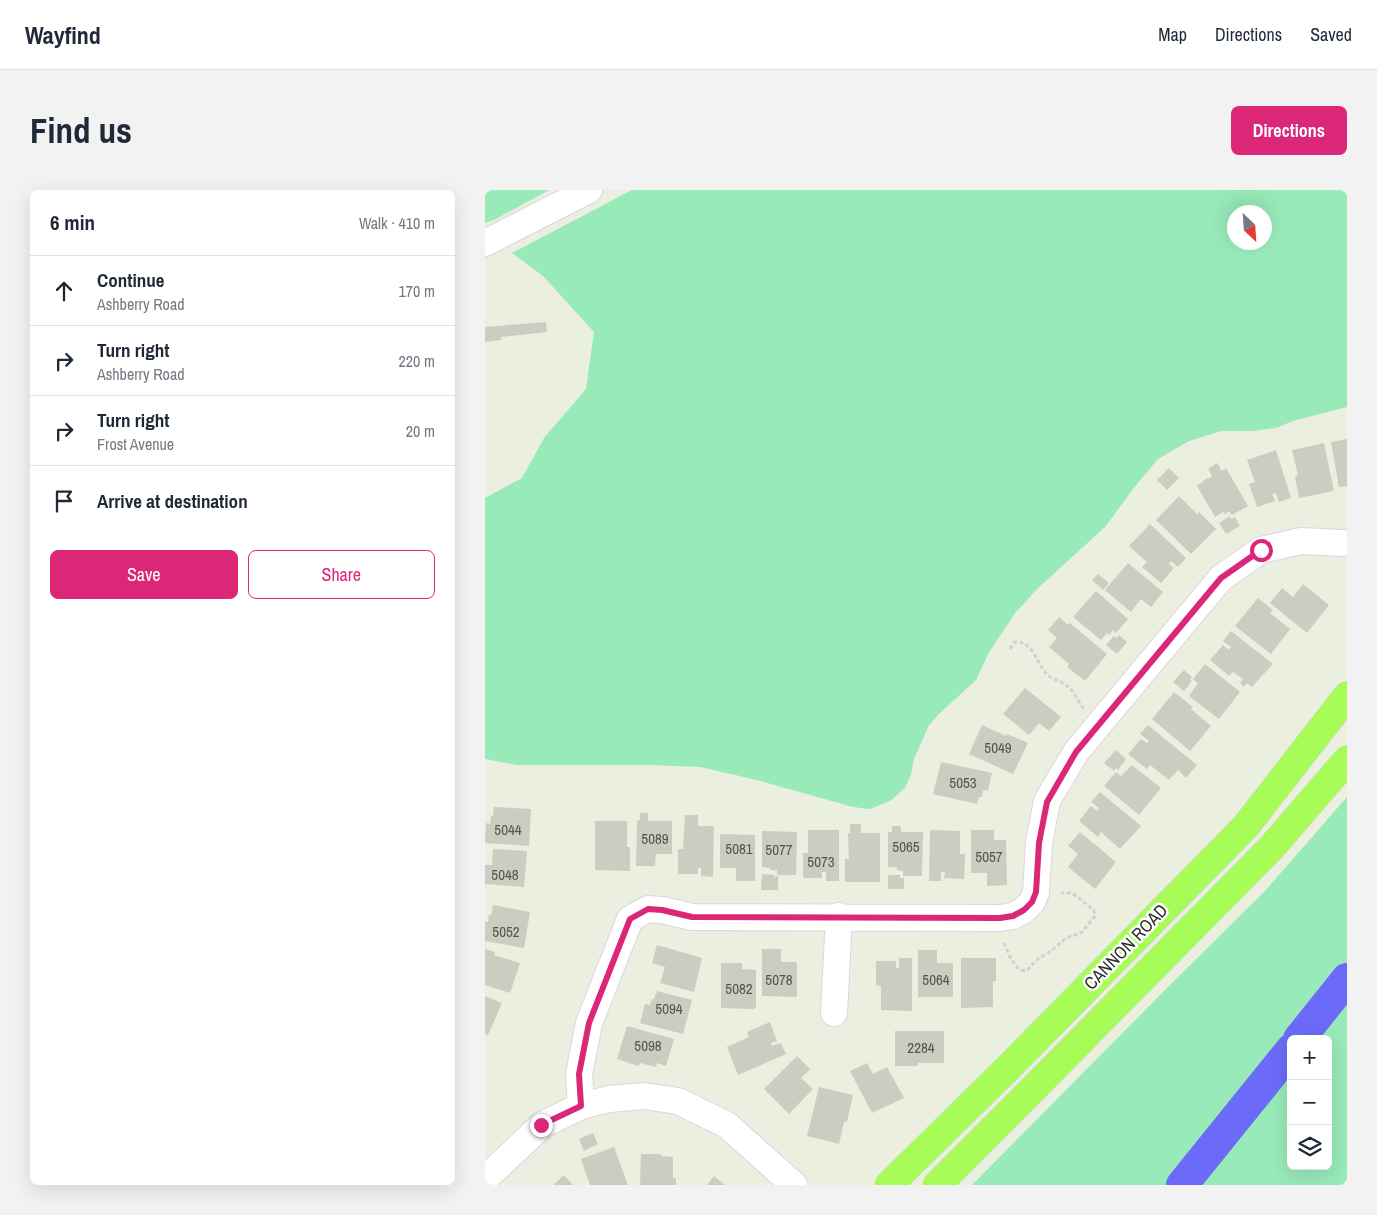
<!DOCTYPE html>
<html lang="en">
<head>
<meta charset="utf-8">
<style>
	:root { --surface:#fff; --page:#f2f2f3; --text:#1f2937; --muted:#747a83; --line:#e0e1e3; --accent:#db2777 }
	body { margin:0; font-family:"Archivo Narrow",sans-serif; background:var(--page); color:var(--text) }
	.controls { position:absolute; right:15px; bottom:15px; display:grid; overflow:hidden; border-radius:8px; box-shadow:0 5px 20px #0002 }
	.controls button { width:45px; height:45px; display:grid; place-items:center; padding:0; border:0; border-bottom:1px solid var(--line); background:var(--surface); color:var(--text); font:25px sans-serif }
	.compass { position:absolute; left:742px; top:15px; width:45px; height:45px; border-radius:50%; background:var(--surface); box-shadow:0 5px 20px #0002; rotate:155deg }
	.stop { position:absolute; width:15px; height:15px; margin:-11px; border:4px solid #db2777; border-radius:50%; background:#fff }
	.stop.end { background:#db2777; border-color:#fff; box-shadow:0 1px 5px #0008 }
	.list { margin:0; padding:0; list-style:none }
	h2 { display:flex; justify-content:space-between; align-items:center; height:65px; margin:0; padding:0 20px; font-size:21px }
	h2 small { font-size:16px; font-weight:400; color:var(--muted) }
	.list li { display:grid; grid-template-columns:32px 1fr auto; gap:15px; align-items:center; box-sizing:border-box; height:70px; padding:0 20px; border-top:1px solid var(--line) }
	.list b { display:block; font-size:19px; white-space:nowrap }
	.list p { margin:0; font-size:16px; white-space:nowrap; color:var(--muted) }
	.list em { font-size:16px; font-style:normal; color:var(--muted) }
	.actions { display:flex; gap:10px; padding:15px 20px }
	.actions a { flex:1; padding:11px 0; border:1px solid var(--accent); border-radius:8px; text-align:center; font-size:18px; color:var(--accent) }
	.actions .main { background:var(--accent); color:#fff }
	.icon { flex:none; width:28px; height:28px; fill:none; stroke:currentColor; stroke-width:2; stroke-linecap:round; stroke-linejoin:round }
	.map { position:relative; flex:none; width:862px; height:995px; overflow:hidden; border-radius:8px }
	header { display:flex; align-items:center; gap:30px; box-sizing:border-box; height:70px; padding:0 25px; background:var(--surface); border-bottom:1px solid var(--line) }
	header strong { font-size:24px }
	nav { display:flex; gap:28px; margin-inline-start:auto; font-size:18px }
	.intro { display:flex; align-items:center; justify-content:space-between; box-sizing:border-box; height:120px; padding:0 30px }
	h1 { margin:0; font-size:35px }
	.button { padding:12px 22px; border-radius:8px; background:var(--accent); color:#fff; font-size:18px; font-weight:700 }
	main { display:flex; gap:30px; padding:0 30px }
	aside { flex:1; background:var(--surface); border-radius:8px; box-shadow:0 5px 20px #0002 }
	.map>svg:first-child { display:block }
	.green { fill:#98eab9; fill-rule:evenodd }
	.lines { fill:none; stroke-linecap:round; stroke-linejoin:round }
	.river { stroke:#6c6bf9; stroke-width:32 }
	.building { fill:#c9cec1 }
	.minor-casing { stroke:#ded4e6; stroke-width:28 }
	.major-casing { stroke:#d1d1d1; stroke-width:29 }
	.path { stroke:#d1d1d1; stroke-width:3; stroke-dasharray:4 2.5; stroke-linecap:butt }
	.minor { stroke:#fff; stroke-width:26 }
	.major { stroke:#a8fc57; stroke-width:28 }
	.route { stroke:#db2777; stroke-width:6 }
	.labels { text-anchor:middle; stroke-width:5; stroke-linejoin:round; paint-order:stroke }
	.number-label { font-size:15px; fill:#545552 }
	.street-label { font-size:18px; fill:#2d2d2d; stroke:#fff }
</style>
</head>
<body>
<header>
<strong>Wayfind</strong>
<nav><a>Map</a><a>Directions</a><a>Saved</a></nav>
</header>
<div class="intro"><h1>Find us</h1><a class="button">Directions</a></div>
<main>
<aside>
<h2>6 min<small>Walk · 410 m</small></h2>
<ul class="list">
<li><svg class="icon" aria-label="ahead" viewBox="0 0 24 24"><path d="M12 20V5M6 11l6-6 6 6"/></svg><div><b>Continue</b><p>Ashberry Road</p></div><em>170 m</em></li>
<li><svg class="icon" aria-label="right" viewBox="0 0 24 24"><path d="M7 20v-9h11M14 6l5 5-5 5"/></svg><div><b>Turn right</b><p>Ashberry Road</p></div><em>220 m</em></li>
<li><svg class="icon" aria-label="right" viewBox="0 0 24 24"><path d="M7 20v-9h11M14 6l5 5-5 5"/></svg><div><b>Turn right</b><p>Frost Avenue</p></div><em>20 m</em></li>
<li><svg class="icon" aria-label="arrive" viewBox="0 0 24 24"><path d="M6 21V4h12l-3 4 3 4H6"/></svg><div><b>Arrive at destination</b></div></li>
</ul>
<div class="actions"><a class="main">Save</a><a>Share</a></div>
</aside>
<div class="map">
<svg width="862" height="995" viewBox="0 0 862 995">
	<rect width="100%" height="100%" fill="#eaefdf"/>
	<path class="green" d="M0,0h64l-53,29 -11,4z
		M147,0h715v217l-54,14 -17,7 -25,3h-30l-32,10 -31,18 -22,26 -31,42 -68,62 -21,23 -27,40 -13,28 -37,34 -10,11 -15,34 -3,15 -6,14 -15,13 -20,8 -17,-2 -96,-27 -57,-13 -49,-2h-134l-32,-6v-261l37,-20 22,-40 42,-49 8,-57 -51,-56 -31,-23zM779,22v30h-30v-30z
		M862,607v388h-375l196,-198 97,-96zM806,849h37v127h-37z"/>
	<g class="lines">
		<path class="river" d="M814,849l48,-60
			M697,995l109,-135"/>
	</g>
	<path class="building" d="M61,132l1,10 -46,5v3l-16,2v-15z
		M862,249v47l-8,1 -8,-45z
		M839,253l10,48 -35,7 -4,-22 3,-1 -6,-25z
		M791,260l15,48 -12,4 -3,-9 -4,1 3,7 -18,6 -8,-23 6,-2 -8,-22z
		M732,273l5,8 4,-3 22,38 -16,9 -3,-4 -4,3 -2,-2 -8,5 -18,-31 10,-8 1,1 4,-3 -4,-7z
		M684,278l10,10 -12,12 -10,-10z
		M694,306l18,18 2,-2 17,17 -25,25 -35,-34z
		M745,326l1,3 4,-2 5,9 -14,8 -7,-11z
		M665,334l36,34 -8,9 -7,-6 -2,3 5,4 -13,15 -19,-16 5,-5 -18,-16z
		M643,373l35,29 -12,15 -10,-8 -10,13 -26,-22z
		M613,384l11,9 -6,7 -11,-10z
		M818,394l26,21 -22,28 -37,-30 12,-15 11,9z
		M611,401l32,28 -12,14 -3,-3 -4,5 -2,-2 -6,7 -28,-23z
		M773,408l15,12 -3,3 20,16 -19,25 -36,-28z
		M574,427l9,8 2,-2 37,31 -22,27 -18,-14 2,-3 -20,-17 8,-9 -9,-8z
		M746,441l42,33 -21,23 -5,-4 -3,4 -4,-4 3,-4 -10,-7 -4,4 -19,-16 13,-15 6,5 2,-3 -8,-6z
		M634,445l8,7 -10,12 -11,-9 8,-9 2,2z
		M720,474l35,28 -21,27 -30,-23 9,-13 -5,-4z
		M699,480l8,7 -2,3 2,1 -8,10 -11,-9z
		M540,498l36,29 -12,14 -10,-8 -10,12 -26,-21z
		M689,502l19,15 -2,2 20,17 -21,25 -38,-32z
		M497,535l24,11 1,-2 21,9 -15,31 -44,-20z
		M663,535l49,40 -11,13 -8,-8 -9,10 -19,-15 -3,4 -19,-15 13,-15 6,4 2,-2 -9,-7z
		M631,560l10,9 -8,11 -2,-2 -2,3 -10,-8z
		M456,572l51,11 -4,18 -5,-1 -1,7h-3l-2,7 -44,-10z
		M647,575l29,23 -22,27 -35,-29 12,-14 5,4z
		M615,602l41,34 -21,23 -19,-17 -3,5 -19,-16 12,-15 6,5 2,-3 -8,-6z
		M9,617l37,2 -2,37 -44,-3 1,-20 4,1 1,-8h2z
		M155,623h8v8h24v33h-16l-1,12h-19l1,-45 3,-1z
		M200,625h13v11h16l-1,51 -12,-1v-8h-3v6h-20v-25h5z
		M110,631h32v26h3v24l-35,-1z
		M365,634h11v9h19v49h-35v-23h4l-1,-26h2z
		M407,636h9v6h22l-1,44h-19v-5l-6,-1v-3h-9v-35h4z
		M323,640h31v51h-13v-9h-4v6h-19v-25h5z
		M445,640l30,1v23h5l-1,25 -20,-1 1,-6h-4v9h-12z
		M486,640h23v10h12l1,45 -20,1v-13h-16z
		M277,641l35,1 -1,43h-19v-5h-7v-2l-8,-1z
		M595,642l36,30 -21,27 -27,-22 10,-13 -10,-8z
		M235,644l35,1v46h-19v-13h-16z
		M8,659l34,2 -3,36 -39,-3v-19h7z
		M277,684l12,1v2l4,-1v14h-17z
		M403,685h12v3h4v11h-16z
		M8,715l37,7 -6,36 -39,-7v-19h3l1,-7h2z
		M172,755l45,13 -8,34 -34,-9 5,-16 -13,-4z
		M0,759l10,3 -1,3 26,8 -10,30 -25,-8z
		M277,759h19v13h16v35l-35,-1z
		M433,760h19v13h16v34h-35z
		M414,768h13v53l-31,-1v-24l-5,-1v-24h20v7h3z
		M476,768h35v23h-3v26l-32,1z
		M236,773h21v6l14,1v38l-2,-1v2l-33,-1z
		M172,801l35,9 -9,34 -43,-11 5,-19 5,1 2,-6h2z
		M0,806l17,7 -14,32 -3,-1z
		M285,832l7,19 -6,2 1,3 9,-3 5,11 -48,21 -11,-28 22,-10 -2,-5z
		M142,836l47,13 -8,27 -9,-3 -1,4 -16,-4 -1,3 -22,-7z
		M410,841h49v32h-26v3h-23z
		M312,866l13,13 -9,9 12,11 -24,25 -25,-25z
		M382,873l6,11 14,-7 17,31 -32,15 -22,-42z
		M334,897l34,8 -6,27h-3l-5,22 -32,-8z
		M108,943l5,11 -14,7 -5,-12z
		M129,957l14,38h-38l-9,-26z
		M156,964h20v2l12,1v21h3v7h-36z
		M79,985l9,10h-20z
		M229,986l11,9h-18z"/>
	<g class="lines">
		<defs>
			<path id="minor" d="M0,53l104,-53
				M349,823l5,-97
				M96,916l-2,-32 10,-51 41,-104 18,-10 14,1 30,7 308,1 13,-2 11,-6 8,-8 4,-10 3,-49 8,-42 29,-49 145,-174 40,-28 40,-9 41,2
				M0,989l57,-54 39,-19 28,-7 35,-3 34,5 49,24 67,60"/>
			<path id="major" d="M404,995l121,-119 236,-240 101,-130
				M452,995l96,-96 238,-241 76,-88"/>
		</defs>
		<use href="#minor" class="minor-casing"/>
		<use href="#major" class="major-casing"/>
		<path class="path" d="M525,459l5,-7c20,-1 21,24 34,34 5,4 12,5 17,9 8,5 12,17 19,25
			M519,753c5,10 9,27 22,28l13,-13 12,-7 15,-13 15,-5 14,-17 -1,-6 -22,-17h-11"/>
		<use href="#minor" class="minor"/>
		<use href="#major" class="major"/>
	</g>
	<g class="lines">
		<path class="route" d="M56,935l40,-19 -2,-32 10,-51 41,-104 18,-10 14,1 30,7 308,1 13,-2 11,-6 8,-8 4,-10 3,-49 8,-41 29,-50 145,-174 40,-28"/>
	</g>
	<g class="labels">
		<g class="number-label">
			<text x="513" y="563">5049</text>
			<text x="478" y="598">5053</text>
			<text x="23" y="645">5044</text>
			<text x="170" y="654">5089</text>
			<text x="421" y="662">5065</text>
			<text x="254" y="664">5081</text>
			<text x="294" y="665">5077</text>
			<text x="504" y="672">5057</text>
			<text x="336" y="677">5073</text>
			<text x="20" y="690">5048</text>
			<text x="21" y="747">5052</text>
			<text x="294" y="795">5078</text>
			<text x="451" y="795">5064</text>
			<text x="254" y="804">5082</text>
			<text x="184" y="824">5094</text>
			<text x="163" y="861">5098</text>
			<text x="436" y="863">2284</text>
		</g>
		<g class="street-label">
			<text transform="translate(641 757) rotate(-46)" y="6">CANNON ROAD</text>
		</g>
	</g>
</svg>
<div class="controls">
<button>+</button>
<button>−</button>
<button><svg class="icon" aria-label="layers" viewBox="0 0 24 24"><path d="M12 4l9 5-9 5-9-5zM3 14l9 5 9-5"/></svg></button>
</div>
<svg class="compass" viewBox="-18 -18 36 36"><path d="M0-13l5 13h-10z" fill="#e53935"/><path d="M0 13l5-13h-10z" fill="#747a83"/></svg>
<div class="stop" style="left:776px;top:360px"></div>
<div class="stop end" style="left:56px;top:935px"></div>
</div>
</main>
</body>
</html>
